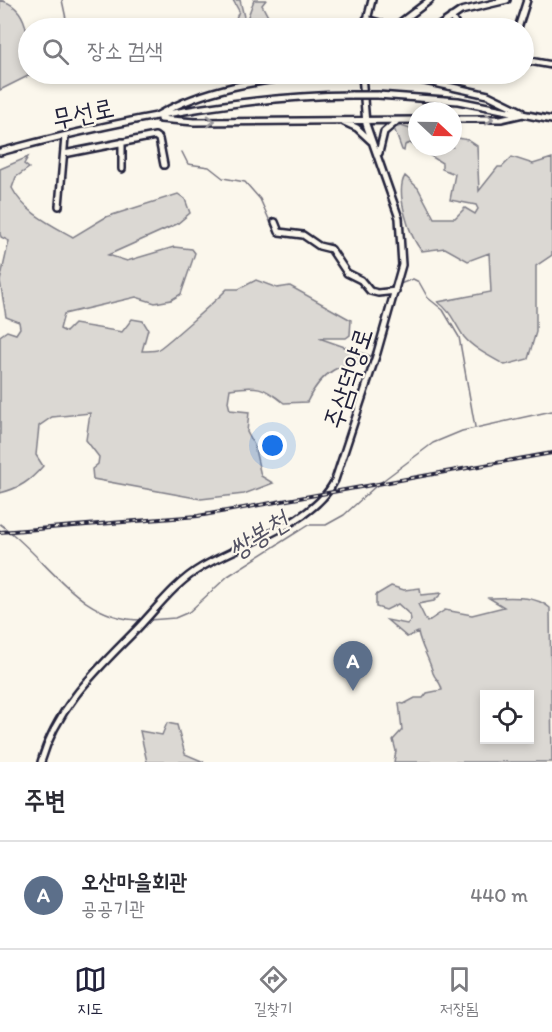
<!DOCTYPE html>
<html lang="ko">
<head>
<meta charset="utf-8">
<style>
	:root { --surface:#fff; --page:#f2f2f3; --text:#2b2b33; --muted:#7c7c81; --line:#e1e1e2; --accent:#22223b }
	body { margin:0; font-family:Itim,"Poor Story",sans-serif; background:var(--page); color:var(--text) }
	.controls { position:absolute; right:18px; bottom:18px; display:grid; overflow:hidden; border-radius:0px; box-shadow:0 3px 9px #0003 }
	.controls button { width:54px; height:54px; display:grid; place-items:center; padding:0; border:0; border-bottom:2px solid var(--line); background:var(--surface); color:var(--text); font:30px sans-serif }
	.compass { position:absolute; left:408px; top:102px; width:54px; height:54px; border-radius:50%; background:var(--surface); box-shadow:0 3px 9px #0003; rotate:112deg }
	.you { position:absolute; left:273px; top:446px; width:21px; height:21px; margin:-15px; border:4px solid #fff; border-radius:50%; background:#1a73e8; box-shadow:0 0 0 9px #1a73e833 }
	.badge { display:grid; place-items:center; width:39px; height:39px; border-radius:50%; background:var(--accent); color:#fff; font-size:20px; font-weight:700 }
	.pin { position:absolute; translate:-50% -50px; filter:drop-shadow(0 2px 3px #0008) }
	.pin::after { content:''; position:absolute; top:32px; width:21px; height:18px; background:inherit; clip-path:polygon(0 0,100% 0,50% 100%) }
	.list { margin:0; padding:0; list-style:none }
	h2 { display:flex; justify-content:space-between; align-items:center; height:78px; margin:0; padding:0 24px; font-size:26px }
	h2 small { font-size:20px; font-weight:400; color:var(--muted) }
	.list li { display:grid; grid-template-columns:39px 1fr auto; gap:18px; align-items:center; box-sizing:border-box; height:108px; padding:0 24px; border-top:2px solid var(--line) }
	.list b { display:block; font-size:22px; white-space:nowrap }
	.list p { margin:0; font-size:20px; white-space:nowrap; color:var(--muted) }
	.list em { font-size:20px; font-style:normal; color:var(--muted) }
	.icon { flex:none; width:33px; height:33px; fill:none; stroke:currentColor; stroke-width:2; stroke-linecap:round; stroke-linejoin:round }
	.map { position:relative; flex:none; width:552px; height:762px; overflow:hidden }
	.search { position:absolute; background:var(--surface); box-shadow:0 3px 9px #0003; left:18px; right:18px; top:18px; height:66px; display:flex; align-items:center; gap:15px; box-sizing:border-box; padding:0 21px; border-radius:33px; color:var(--muted); font-size:22px }
	.sheet { height:186px; background:var(--surface) }
	nav { display:flex; justify-content:space-around; align-items:center; box-sizing:border-box; height:84px; border-top:2px solid var(--line); background:var(--surface); font-size:16px; color:var(--muted) }
	nav a { display:grid; justify-items:center; gap:3px }
	nav .on { color:var(--accent) }
	.map>svg:first-child { display:block }
	.green { fill:#dbd8d3; stroke:#7e7d87; stroke-width:1.5; fill-rule:evenodd }
	.lines { fill:none; stroke-linecap:round; stroke-linejoin:round }
	.stream { stroke:#787681; stroke-width:1.5 }
	.minor-casing { stroke:#22223b; stroke-width:10 }
	.minor { stroke:#fbf7ec; stroke-width:5 }
	.rail-casing { stroke:#22223b; stroke-width:4 }
	.rail { stroke:#fbf7ec; stroke-width:1.5; stroke-dasharray:4.5; stroke-linecap:butt }
	.minor-bridge-casing { stroke:#22223b; stroke-width:10; stroke-linecap:butt }
	.minor-bridge { stroke:#fbf7ec; stroke-width:5 }
	.oneway { stroke:#99979c }
	.labels { text-anchor:middle; stroke-width:4.5; stroke-linejoin:round; paint-order:stroke }
	.street-label { font-size:26px; fill:#22223b; stroke:#fbf7ec }
	.water-label { font-size:27px; font-style:italic; fill:#545364; stroke:#fbf7ec }
</style>
</head>
<body>
<div class="map">
<svg width="552" height="762" viewBox="0 0 552 762">
	<rect width="100%" height="100%" fill="#fbf7ec"/>
	<filter id="ink" filterUnits="userSpaceOnUse"><feTurbulence type="fractalNoise" baseFrequency=".0167" numOctaves="2"/><feDisplacementMap in="SourceGraphic" scale="12" xChannelSelector="R" yChannelSelector="G"/><feConvolveMatrix kernelMatrix="1 2 1 2 8 2 1 2 1" color-interpolation-filters="sRGB"/></filter>
	<g filter="url(#ink)">
		<path class="green" d="M0,0c33,8 28,47 28,74h4l-32,16z
			M233,0h7l4,17 3,2 7,-19h12l-4,5 12,23h-42l7,-17z
			M401,126l16,5v16h36v-10l15,3 9,6 2,45 19,-24h4l10,-10 21,7 19,-6v97l-16,11v66l-8,27 -23,6c-14,-8 -31,-16 -41,-28 -9,-13 -13,-26 -26,-35l53,-10 -2,-39 -21,8 -23,-13 -23,3c-13,-13 -27,-60 -17,-75l13,12 16,30h21l10,-10 10,6 3,-5 -2,-4 -26,-5 5,-26 -13,-5v-6l-32,-20 -5,2 -1,6 -2,-1 -8,-22z
			M28,157l-4,7 5,4 -13,9 -4,11c12,24 38,36 61,49l33,-20 72,-23 7,5 5,14 -13,11 -69,31 19,6 47,-14 18,2 3,4 -14,41 -10,6 -16,3 -19,-6 -72,17 -4,15 6,3 8,-8 48,8 10,-13 11,2 5,8 -6,22c4,0 10,0 15,-1 5,-2 63,-53 70,-61h12l17,-9 21,8 13,-2 61,34 -1,15 -4,3h-27l57,20 -3,9c-31,-10 -53,7 -66,35l-23,1c-21,-17 -27,-18 -54,-14l-2,13 2,8 19,2 -2,20 7,13 7,31 12,7 -29,11 -43,5 -108,-20 -1,-10 6,-5 1,-7 -13,-17 4,-27 -38,4 -13,9 -3,29 7,11c-13,15 -23,22 -43,27v-157l7,-5 9,3 4,-6 -1,-6 -13,-5 -6,-36 9,-40 -8,-4 -1,-3v-65z
			M391,586l13,4 16,-2 1,7 21,-2 -8,8 -16,3 9,18 18,-12 27,5 32,-8 -15,-9c19,0 45,-4 61,10l2,154h-158l2,-11 -3,-11 9,-10 -3,-27 5,1 11,-6h8l4,-5 15,-3c-1,-8 -7,-11 -9,-17 -4,-15 -12,-26 -15,-41l-11,5 -20,-17 20,4 4,-4 -1,-5 -12,-11 -12,6 -10,-3v-12zM484,694h46v46h-46z
			M167,723l10,2 8,29 19,8h-57l-7,-31 22,4z"/>
		<g class="lines">
			<path class="stream" d="M62,0l6,28
				M150,74l2,3
				M182,152l6,12 21,3 14,11 22,4 15,17 12,27 3,3
				M304,233l8,5
				M321,244l9,-1 19,28
				M400,284l13,-5 6,3 9,16 15,12 16,27 16,90
				M383,290l12,-5
				M0,524c47,33 77,96 142,96
				M149,620l26,-2 14,-6 39,-36 80,-51h18l18,-10 33,-30 56,-42 29,-12 90,-20"/>
			<defs>
				<path id="minor" d="M451,17l7,11
					M366,19l28,8
					M365,28l7,-28
					M393,28l37,-28
					M436,28l25,-17 46,-11
					M518,28l9,-28
					M524,60l28,5
					M394,74l94,21 33,16
					M378,95l80,6 94,19
					M158,115c47,-27 103,-35 156,-41
					M160,119l34,3 223,-2
					M453,119h48l22,-5
					M344,122l13,6 14,13
					M122,142v27
					M0,152c111,-30 237,-56 352,-57
					M379,153l5,-21 13,-11
					M64,154l91,-18 4,3 5,26
					M59,206l6,-69
					M275,222l4,10 24,3 16,11 12,3 16,24 14,7 9,11 8,2 18,-2
					M41,762c16,-56 56,-92 95,-132 21,-22 40,-48 66,-63 40,-24 112,-43 133,-87l42,-127 25,-88 -3,-47 -33,-94 -4,-50"/>
			</defs>
			<use href="#minor" class="minor-casing"/>
			<use href="#minor" class="minor"/>
			<defs>
				<path id="rail" d="M0,532l198,-16 354,-63"/>
			</defs>
			<use href="#rail" class="rail-casing"/>
			<use href="#rail" class="rail"/>
			<defs>
				<path id="minor-bridge" d="M352,95h26"/>
			</defs>
			<use href="#minor-bridge" class="minor-bridge-casing"/>
			<use href="#minor-bridge" class="minor-bridge"/>
		</g>
		<defs><path id="oneway-chevron" d="M-2-3.5L2.5 0L-2 3.5" fill="none" stroke-width="1.6" stroke-linecap="round" stroke-linejoin="round" transform="scale(1.5)"/></defs>
		<g class="oneway">
			<use href="#oneway-chevron" transform="translate(489 119)"/>
			<use href="#oneway-chevron" transform="translate(211 121) rotate(-1)"/>
		</g>
	</g>
	<g class="labels">
		<g class="street-label">
			<text transform="translate(83 113) rotate(-12)" y="9">무선로</text>
			<text transform="translate(348 378) rotate(-72)" y="9">주삼덕양로</text>
		</g>
		<g class="water-label">
			<text transform="translate(258 535) rotate(-32)" y="9">쌍봉천</text>
		</g>
	</g>
</svg>
<div class="controls">
<button><svg class="icon" aria-label="locate" viewBox="0 0 24 24"><circle cx="12" cy="12" r="6"/><path d="M12 2v4M12 18v4M2 12h4M18 12h4"/></svg></button>
</div>
<svg class="compass" viewBox="-18 -18 36 36"><path d="M0-13l5 13h-10z" fill="#e53935"/><path d="M0 13l5-13h-10z" fill="#7c7c81"/></svg>
<div class="you"></div>
<div class="pin badge" style="left:353px;top:691px;background:#5c6f8a">A</div>
<div class="search"><svg class="icon" aria-label="search" viewBox="0 0 24 24"><circle cx="10" cy="10" r="6"/><path d="M15 15l6 6"/></svg>장소 검색</div>
</div>
<section class="sheet">
<h2>주변<small></small></h2>
<ul class="list">
<li><span class="badge" style="background:#5c6f8a">A</span><div><b>오산마을회관</b><p>공공기관</p></div><em>440 m</em></li>
</ul>
</section>
<nav>
<a class="on"><svg class="icon" aria-label="map" viewBox="0 0 24 24"><path d="M3 6l6-2 6 2 6-2v14l-6 2-6-2-6 2zM9 4v14M15 6v14"/></svg>지도</a>
<a><svg class="icon" aria-label="directions" viewBox="0 0 24 24"><path d="M12 3l9 9-9 9-9-9zM9 14v-3h6M13 9l2 2-2 2"/></svg>길찾기</a>
<a><svg class="icon" aria-label="saved" viewBox="0 0 24 24"><path d="M7 4h10v16l-5-4-5 4z"/></svg>저장됨</a>
</nav>
</body>
</html>
